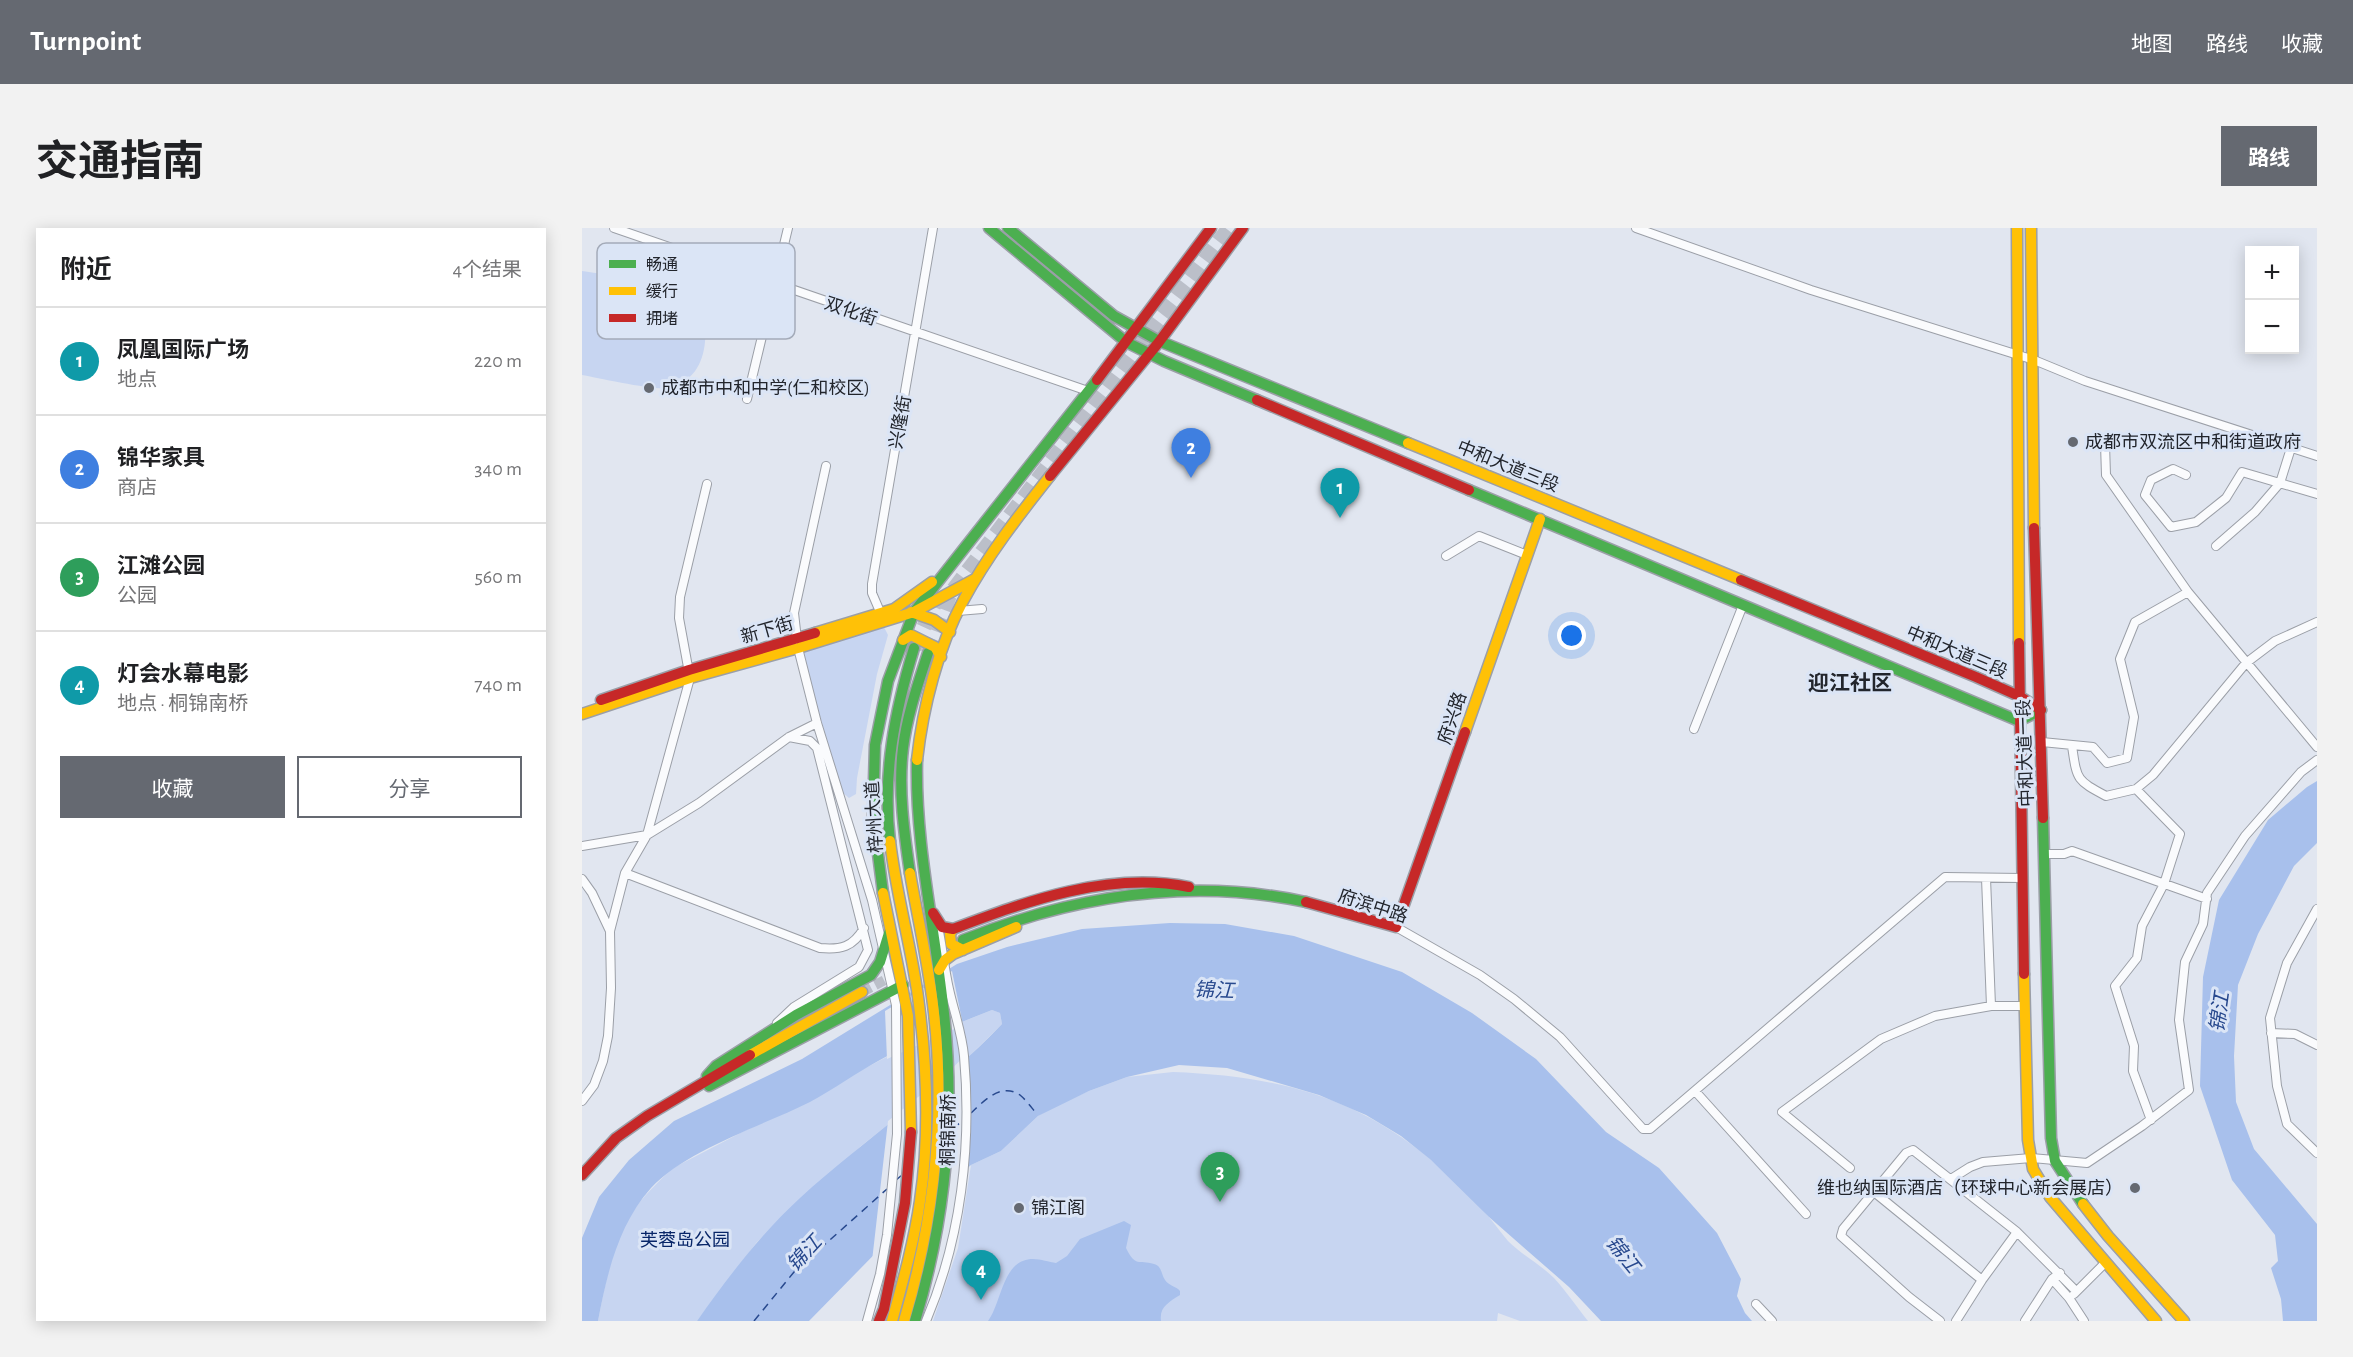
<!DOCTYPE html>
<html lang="zh">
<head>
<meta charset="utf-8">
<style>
	:root { --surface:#fff; --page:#f2f2f2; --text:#202124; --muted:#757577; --line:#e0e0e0; --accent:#656971 }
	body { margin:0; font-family:"Alegreya Sans","Noto Sans SC",sans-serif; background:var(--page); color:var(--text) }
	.controls { position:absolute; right:18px; top:18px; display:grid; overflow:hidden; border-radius:0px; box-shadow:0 3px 15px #0003 }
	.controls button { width:54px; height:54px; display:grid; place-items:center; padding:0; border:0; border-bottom:2px solid var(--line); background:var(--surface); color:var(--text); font:30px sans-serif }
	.you { position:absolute; left:990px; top:408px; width:21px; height:21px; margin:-15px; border:4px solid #fff; border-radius:50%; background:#1a73e8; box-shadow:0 0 0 9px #1a73e833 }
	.badge { display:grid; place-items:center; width:39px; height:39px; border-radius:50%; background:var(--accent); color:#fff; font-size:20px; font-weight:700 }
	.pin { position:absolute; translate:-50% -50px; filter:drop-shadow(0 2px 3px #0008) }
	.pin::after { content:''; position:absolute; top:32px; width:21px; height:18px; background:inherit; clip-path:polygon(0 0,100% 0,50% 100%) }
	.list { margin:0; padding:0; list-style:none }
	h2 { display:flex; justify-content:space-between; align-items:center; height:78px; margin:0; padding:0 24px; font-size:26px }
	h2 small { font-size:20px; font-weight:400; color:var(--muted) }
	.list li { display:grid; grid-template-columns:39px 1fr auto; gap:18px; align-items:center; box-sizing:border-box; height:108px; padding:0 24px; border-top:2px solid var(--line) }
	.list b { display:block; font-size:22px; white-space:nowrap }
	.list p { margin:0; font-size:20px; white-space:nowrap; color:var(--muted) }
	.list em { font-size:20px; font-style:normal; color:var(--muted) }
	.actions { display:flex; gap:12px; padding:18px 24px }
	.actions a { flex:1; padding:14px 0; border:2px solid var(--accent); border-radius:0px; text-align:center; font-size:21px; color:var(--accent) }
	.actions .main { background:var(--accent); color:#fff }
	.map { position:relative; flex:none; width:1735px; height:1093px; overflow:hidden; border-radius:0px }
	header { display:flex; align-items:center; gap:36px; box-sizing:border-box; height:84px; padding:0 30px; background:var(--accent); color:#fff }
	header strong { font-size:28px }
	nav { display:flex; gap:33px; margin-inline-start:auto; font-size:21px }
	.intro { display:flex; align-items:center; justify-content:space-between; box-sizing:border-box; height:144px; padding:0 36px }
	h1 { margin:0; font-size:42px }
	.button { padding:15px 27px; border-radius:0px; background:var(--accent); color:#fff; font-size:21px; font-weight:700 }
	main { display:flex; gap:36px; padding:0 36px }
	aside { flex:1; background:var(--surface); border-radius:0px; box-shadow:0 3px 15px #0003 }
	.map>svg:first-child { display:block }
	.green { fill:#c7d5f1 }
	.water { fill:#a8c0ec }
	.pier { fill:#e1e6f0 }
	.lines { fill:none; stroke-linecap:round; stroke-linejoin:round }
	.ferry { stroke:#28498e; stroke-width:1.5; stroke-dasharray:8 6; stroke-linecap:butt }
	.secondary-tunnel { stroke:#bbbfc9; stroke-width:10; stroke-dasharray:10 5; stroke-linecap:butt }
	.highway-tunnel { stroke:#bbbfc9; stroke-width:15; stroke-dasharray:15 8; stroke-linecap:butt }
	.street-casing { stroke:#9b9fa7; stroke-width:10 }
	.fast-casing { stroke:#9b9fa7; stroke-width:13 }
	.slow-casing { stroke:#9b9fa7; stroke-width:13 }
	.jam-casing { stroke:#9b9fa7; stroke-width:13 }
	.street { stroke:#fafbfd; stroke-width:8 }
	.fast { stroke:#4caf50; stroke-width:10 }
	.slow { stroke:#ffc107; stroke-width:10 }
	.jam { stroke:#c62828; stroke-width:10 }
	.poi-dot { fill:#656971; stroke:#dbe5f6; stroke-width:2 }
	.labels { text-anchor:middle; stroke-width:6; stroke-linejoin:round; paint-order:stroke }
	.street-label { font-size:18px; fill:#22252c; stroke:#dbe5f6 }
	.poi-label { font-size:18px; fill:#22252c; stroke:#dbe5f6; text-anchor:start }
	.park-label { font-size:18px; fill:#082668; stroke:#dbe5f6 }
	.water-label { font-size:20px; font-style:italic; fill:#28498e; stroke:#dbe5f6 }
	.quarter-label { font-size:21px; font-weight:bold; fill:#22252c; stroke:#dbe5f6 }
	.key { fill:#dbe5f6; stroke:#a4abb9; stroke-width:1.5 }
	.key-label { font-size:16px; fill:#22252c }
</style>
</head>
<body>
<header>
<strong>Turnpoint</strong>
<nav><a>地图</a><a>路线</a><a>收藏</a></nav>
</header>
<div class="intro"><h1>交通指南</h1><a class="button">路线</a></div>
<main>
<aside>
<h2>附近<small>4个结果</small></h2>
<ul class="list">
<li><span class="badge" style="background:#0f9aa8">1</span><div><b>凤凰国际广场</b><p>地点</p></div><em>220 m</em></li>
<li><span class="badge" style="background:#3f7fe0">2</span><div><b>锦华家具</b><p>商店</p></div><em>340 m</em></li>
<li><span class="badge" style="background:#2e9e5b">3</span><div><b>江滩公园</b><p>公园</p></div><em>560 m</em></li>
<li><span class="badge" style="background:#0f9aa8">4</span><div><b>灯会水幕电影</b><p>地点 · 桐锦南桥</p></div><em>740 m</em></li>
</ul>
<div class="actions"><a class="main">收藏</a><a>分享</a></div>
</aside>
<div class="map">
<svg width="1735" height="1093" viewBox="0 0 1735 1093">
	<rect width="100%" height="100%" fill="#e1e6f0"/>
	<path class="green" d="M0,43c26,4 92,11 111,28 12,11 13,28 12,43 -2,22 -13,41 -37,46 -11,3 -70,-10 -86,-13z
		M296,398l6,1 4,8 -11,39 -20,104 -1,16 -7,4 -7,-6 -41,-141z
		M410,782l8,3 2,11 -53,52 -88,70 -104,96 -60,79h-99c7,-36 14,-76 34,-108 11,-17 26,-31 41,-45l254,-132z
		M591,844c100,4 179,22 257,87 20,17 40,37 58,57 7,8 13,17 20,25 14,14 32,23 46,37 12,13 23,29 34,43h-68l-22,-8 -1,8h-564l25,-73 13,-83 30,-14 37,-35 13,-8 38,-17 38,-14z"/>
	<path class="water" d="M1735,553v62l-23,23 -36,68 -20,51 -4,71 2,46 18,47 63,75v97h-34l-2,-22 -10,-31 7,-7 -3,-26 -43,-55 -32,-94 3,-109 16,-77 49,-80 39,-33z
		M588,695l55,1 69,12 108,36 70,41 64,46 70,73 53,36 58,65 24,46 -4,17 8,17 7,8h-151l-32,-34 -80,-70 -58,-57 -30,-24 -35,-21 -47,-20 -92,-27 -48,-3 -52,12 -38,14 -51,25 -37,35 -30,14 -60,52 -102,104h-112c31,-44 63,-86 103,-123 66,-60 140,-109 202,-174l-2,-11 -8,-3c-38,15 -77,30 -112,50 -24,13 -46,29 -70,42 -48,24 -124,48 -159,86 -33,37 -44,86 -53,133h-16v-83l17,-41 30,-37 45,-39 128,-62 155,-95 50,-17 75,-18z
		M542,993l7,4 -5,23c10,20 12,11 28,16 8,2 7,10 11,16 4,6 11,6 15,11v4c-11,7 -21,12 -19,26h-173c14,-18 14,-62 45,-62 8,0 16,3 23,4l11,-7 13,-17z"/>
	<path class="pier" d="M370,743l11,54 -76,34 -2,-48z
		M385,825l-3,122 -51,44 -41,42 16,-140 59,-47z"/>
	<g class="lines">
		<path class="ferry" d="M389,885c13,-12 30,-31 49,-18 6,5 11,12 16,18
			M371,901l10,-9
			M313,953l8,-7
			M172,1093l40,-49 93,-83"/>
		<path class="secondary-tunnel" d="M280,764l36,-19"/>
		<path class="highway-tunnel" d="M332,420l27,-58
			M346,425l22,-59 279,-366"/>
		<defs>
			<path id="street" d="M32,0l474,163
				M1054,0l175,62 223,70 51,21 232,75
				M165,171l41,-171
				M1523,216l1,31 82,117 129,155
				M244,238l-32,147 4,35 19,75 55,177 24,105 1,129 -10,101 -7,39 -13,47
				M1604,247l-13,-6 -22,11 -6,15 26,32 25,-5 30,-24 16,-26 75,22
				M1634,318l39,-34 25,-29 11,-35
				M864,328l33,-20 48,19
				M376,383l24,-2
				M299,386l-9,-21v-9l61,-356
				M1112,501l49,-124
				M1460,514l51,5 14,16 20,-5 7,-41 -14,-58 15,-37 53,-30
				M1490,518c5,34 4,34 34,50l30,-7 44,45 -16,50 -22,42 -5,32 -22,28 19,60 -1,25 18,49
				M1554,561l17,-14 93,-112 29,-22 42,-19
				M0,618l65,-11 52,-32 90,-66 28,-14
				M1462,626h20l8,-3 135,48
				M43,645l195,75c21,2 33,-1 44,-20
				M1404,650l5,128
				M0,651l10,14 18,38
				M1735,681l-30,54 -17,55 7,68 10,38 30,29
				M814,699l84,48 34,24 46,38 83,92h7l295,-252 77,1
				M195,795l17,-16 65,-40 9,-17 -51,-202 -7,-7 -21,-4
				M1689,805l24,1 22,11
				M1113,863l111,123
				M0,873l12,-16 9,-24 5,-25 3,-48 -1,-57 15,-58 22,-38 43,-157 -11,-60 1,-21 27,-113
				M1268,940l-68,-56 99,-73 54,-23 56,-10h33
				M1369,951l19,-12 13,-5 48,-4 56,5 55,-37 47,-36 -10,-70 6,-58 18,-38 4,-31 38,-57 56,-64 16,-12
				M1292,964l108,88
				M1470,1051l17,19 15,23
				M1492,1066l32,-32
				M1174,1076l16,17
				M344,1093c35,-82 46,-176 38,-265 -2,-23 -10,-44 -15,-67 -5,-22 -7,-45 -12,-67
				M1358,1093l-31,-24 -68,-61 2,-7 63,-76 7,-3 104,82 59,59
				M1374,1093l26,-41 35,-48
				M1443,1093l27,-42 8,-6"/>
			<path id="fast" d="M407,0l137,114 38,19 93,39
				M426,0l106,88 45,25 249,102
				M887,262l550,231 22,-11
				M1461,590l8,320 4,23 28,43
				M308,613c-8,-66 5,-130 24,-193
				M328,645c-6,-41 -12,-84 -7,-125 4,-33 15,-64 25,-95
				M301,665l-10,-78 2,-70 13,-64 26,-69 183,-232
				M381,712c110,-44 226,-63 343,-38
				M125,848l9,-10 80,-51 75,-40 9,-13 9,-29
				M127,858l194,-101
				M333,1093c31,-103 41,-209 28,-316 -9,-82 -28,-163 -26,-245"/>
			<path id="slow" d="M1435,0l2,415
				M1449,0l3,300
				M826,215l333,137
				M329,384l23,8 16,12
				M233,405l79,-24 38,-27
				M321,412l8,-5 24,12 6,10
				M0,486l108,-36 108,-30 116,-36 61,-33
				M883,504l75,-213
				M335,532c6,-54 21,-112 46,-159 24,-45 56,-86 87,-125
				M308,613c6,53 21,104 28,156 9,67 12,138 2,204 -6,41 -17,80 -28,120
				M301,665l25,123 3,116
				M371,701l-3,5 1,10 12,6
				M357,742l6,-10 8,-6 63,-27
				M1442,746l4,166 5,29 17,28 106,124
				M168,827l112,-63
				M1501,976l25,32 76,85
				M322,1093c30,-101 42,-202 30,-308 -5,-47 -16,-93 -24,-140"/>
			<path id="jam" d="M515,152l114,-152
				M675,172l212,90
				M468,248l109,-134 84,-114
				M1452,300l9,290
				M1159,352l235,97 43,19 22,14
				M1437,415l5,331
				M19,472l88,-30 126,-37
				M724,674l90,25 69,-195
				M351,685l9,14 11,2c74,-28 156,-58 236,-42
				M0,947l34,-37 31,-22 103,-61
				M297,1093l5,-12 21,-106 6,-71"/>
		</defs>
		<use href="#street" class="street-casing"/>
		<use href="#fast" class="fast-casing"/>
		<use href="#slow" class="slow-casing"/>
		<use href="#jam" class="jam-casing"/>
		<use href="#street" class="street"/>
		<use href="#fast" class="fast"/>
		<use href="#slow" class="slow"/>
		<use href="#jam" class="jam"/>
	</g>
	<g class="poi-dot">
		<circle cx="67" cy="160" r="6"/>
		<circle cx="1491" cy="214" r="6"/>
		<circle cx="1553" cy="960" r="6"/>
		<circle cx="437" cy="980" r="6"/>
	</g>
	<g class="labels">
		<g class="street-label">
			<text transform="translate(269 83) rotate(19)" y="6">双化街</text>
			<text transform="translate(318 194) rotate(-80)" y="6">兴隆街</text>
			<text transform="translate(926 238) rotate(22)" y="6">中和大道三段</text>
			<text transform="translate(185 402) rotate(-16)" y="6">新下街</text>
			<text transform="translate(1375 424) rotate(23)" y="6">中和大道三段</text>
			<text transform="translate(870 490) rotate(-71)" y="6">府兴路</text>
			<text transform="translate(1443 525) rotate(-92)" y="6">中和大道一段</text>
			<text transform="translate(292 589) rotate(-93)" y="6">梓州大道</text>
			<text transform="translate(791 678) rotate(18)" y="6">府滨中路</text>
			<text transform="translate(366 902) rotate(-89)" y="6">桐锦南桥</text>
		</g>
		<g class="poi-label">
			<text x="79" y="166">成都市中和中学(仁和校区)</text>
			<text x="1503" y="220">成都市双流区中和街道政府</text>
			<text x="1541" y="966" text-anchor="end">维也纳国际酒店（环球中心新会展店）</text>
			<text x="449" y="986">锦江阁</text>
		</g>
		<g class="park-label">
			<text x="103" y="1018">芙蓉岛公园</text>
		</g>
		<g class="water-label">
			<text transform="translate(632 762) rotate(2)" y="7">锦江</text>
			<text transform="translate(1637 784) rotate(-82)" y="7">锦江</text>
			<text transform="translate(222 1025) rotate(-47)" y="7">锦江</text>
			<text transform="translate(1041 1026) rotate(51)" y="7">锦江</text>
		</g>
		<g class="quarter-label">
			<text x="1268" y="462">迎江社区</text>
		</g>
	</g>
	<rect x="15" y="15" width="198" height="96" rx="9" class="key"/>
	<rect x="27" y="32" width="27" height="8" fill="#4caf50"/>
	<rect x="27" y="59" width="27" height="8" fill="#ffc107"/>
	<rect x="27" y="86" width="27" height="8" fill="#c62828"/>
	<g class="key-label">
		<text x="64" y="42">畅通</text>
		<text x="64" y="69">缓行</text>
		<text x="64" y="96">拥堵</text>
	</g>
</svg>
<div class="controls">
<button>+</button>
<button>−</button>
</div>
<div class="you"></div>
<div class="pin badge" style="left:758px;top:290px;background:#0f9aa8">1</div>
<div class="pin badge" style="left:609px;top:250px;background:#3f7fe0">2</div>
<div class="pin badge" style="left:638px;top:974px;background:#2e9e5b">3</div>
<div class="pin badge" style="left:399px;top:1072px;background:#0f9aa8">4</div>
</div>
</main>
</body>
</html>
